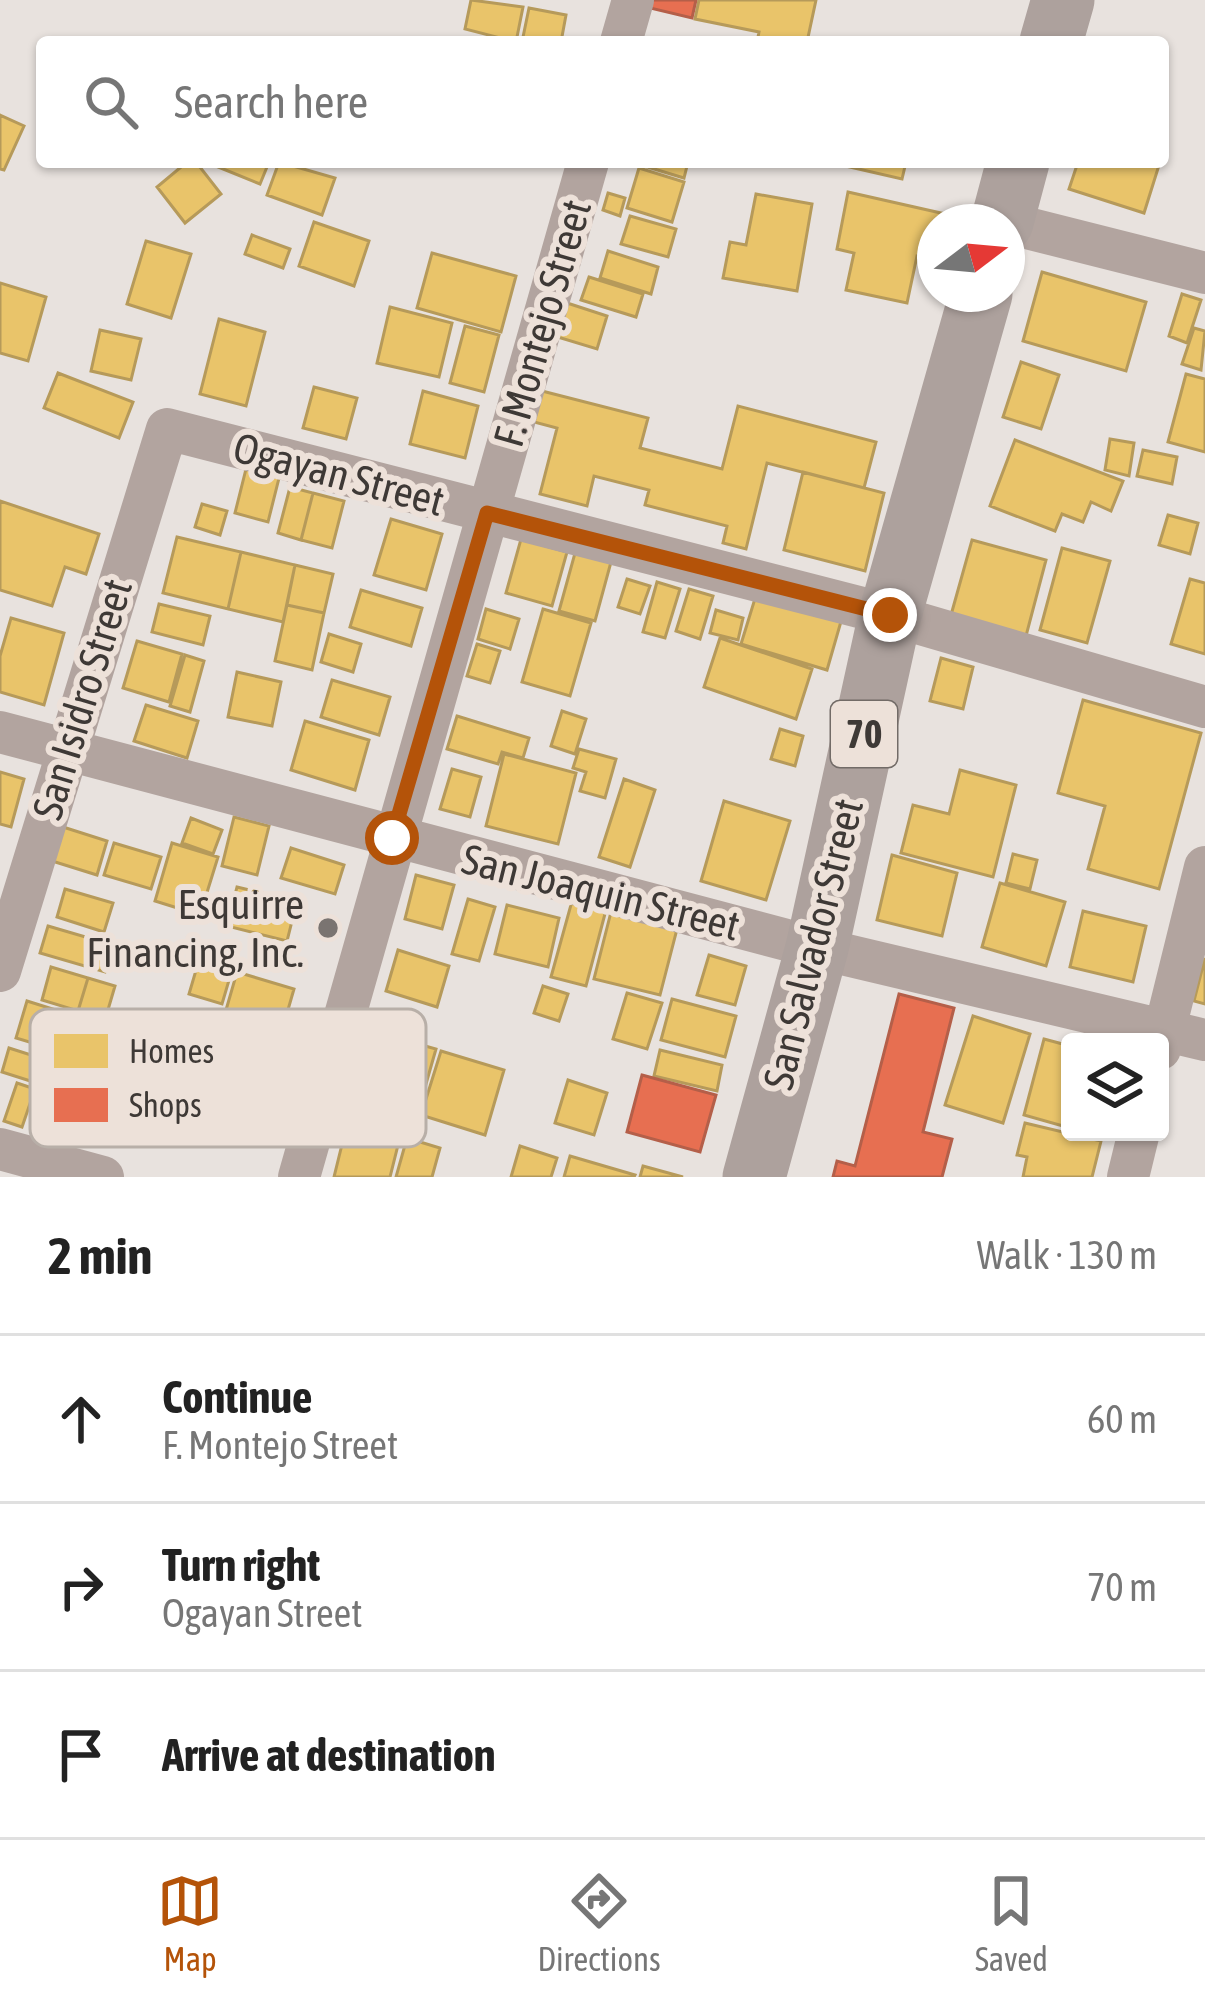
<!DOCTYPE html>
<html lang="en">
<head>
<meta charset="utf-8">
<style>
	:root { --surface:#fff; --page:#f6f6f6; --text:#222; --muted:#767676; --line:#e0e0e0; --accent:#b45309 }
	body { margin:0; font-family:"Asap Condensed",sans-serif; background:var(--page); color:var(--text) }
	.controls { position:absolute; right:36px; bottom:36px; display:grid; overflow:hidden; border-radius:12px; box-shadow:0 3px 9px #0004 }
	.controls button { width:108px; height:108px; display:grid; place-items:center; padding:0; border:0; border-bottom:3px solid var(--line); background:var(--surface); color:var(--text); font:60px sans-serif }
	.compass { position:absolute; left:917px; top:204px; width:108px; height:108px; border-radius:50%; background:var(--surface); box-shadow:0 3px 9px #0004; rotate:74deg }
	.stop { position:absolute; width:36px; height:36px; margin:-27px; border:9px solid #b45309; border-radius:50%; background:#fff }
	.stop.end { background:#b45309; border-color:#fff; box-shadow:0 3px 12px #0008 }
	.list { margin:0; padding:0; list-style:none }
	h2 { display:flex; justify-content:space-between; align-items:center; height:156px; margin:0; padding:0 48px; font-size:51px }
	h2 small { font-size:39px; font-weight:400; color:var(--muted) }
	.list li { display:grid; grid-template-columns:78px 1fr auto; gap:36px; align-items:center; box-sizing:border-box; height:168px; padding:0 48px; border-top:3px solid var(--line) }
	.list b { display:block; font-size:45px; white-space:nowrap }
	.list p { margin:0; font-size:39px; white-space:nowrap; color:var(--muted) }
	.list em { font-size:39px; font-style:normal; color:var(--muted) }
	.icon { flex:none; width:66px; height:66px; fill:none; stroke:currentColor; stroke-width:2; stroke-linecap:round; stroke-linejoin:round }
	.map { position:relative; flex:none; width:1205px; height:1177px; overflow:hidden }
	.search { position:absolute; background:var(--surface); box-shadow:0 3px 9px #0004; left:36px; right:36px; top:36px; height:132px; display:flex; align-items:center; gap:30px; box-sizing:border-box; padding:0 42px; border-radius:12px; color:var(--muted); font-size:45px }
	.sheet { height:660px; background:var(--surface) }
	nav { display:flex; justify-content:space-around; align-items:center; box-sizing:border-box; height:168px; border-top:3px solid var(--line); background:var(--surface); font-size:33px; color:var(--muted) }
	nav a { display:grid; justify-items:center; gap:6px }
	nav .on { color:var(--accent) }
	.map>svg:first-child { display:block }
	.homes { fill:#e9c46a; stroke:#b69a5a; stroke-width:3 }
	.shops { fill:#e76f51; stroke:#b45f49; stroke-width:3 }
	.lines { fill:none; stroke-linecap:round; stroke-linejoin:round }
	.minor { stroke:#b2a49f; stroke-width:42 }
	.highway { stroke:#ada19d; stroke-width:63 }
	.route { stroke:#b45309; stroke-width:15 }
	.poi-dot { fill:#7a7471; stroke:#ede1d9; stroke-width:4.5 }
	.labels { text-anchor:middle; stroke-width:12; stroke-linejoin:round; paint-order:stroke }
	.shield { fill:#ede1d9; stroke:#726b67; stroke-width:3 }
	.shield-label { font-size:39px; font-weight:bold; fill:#3e3936 }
	.street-label { font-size:42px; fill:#3e3936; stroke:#ede1d9 }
	.poi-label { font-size:42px; fill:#3e3936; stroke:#ede1d9; text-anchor:end }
	.key { fill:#ede1d9; stroke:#b8afa8; stroke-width:3 }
	.key-label { font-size:33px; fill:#3e3936 }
</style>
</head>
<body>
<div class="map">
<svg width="1205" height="1177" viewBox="0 0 1205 1177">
	<rect width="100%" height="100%" fill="#e8e2de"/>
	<path class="homes" d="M471,0l52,7 -7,35 -51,-13z
		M699,0h117l-9,42h-50l2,-10 -64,-13z
		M529,8l37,7 -5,27h-39z
		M0,115l24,11 -20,44 -4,-1z
		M187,162h9l25,32 -36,29 -28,-36z
		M206,162h63l-9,22z
		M279,162l56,16 -13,37 -55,-20z
		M631,162h57l-4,16z
		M828,162h78l-4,17z
		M1078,162h82l-16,51 -75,-24z
		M639,168l45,14 -12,40 -45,-14z
		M848,192l106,24 -1,6h-18v38l-18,-4 -10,47 -61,-13 8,-37 -17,-4z
		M608,193l17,5 -5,18 -17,-6z
		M756,194l56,10 -15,87 -74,-13 7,-36 16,3z
		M630,216l46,13 -8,28 -47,-13z
		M314,222l55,19 -15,45 -55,-20z
		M252,235l38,14 -7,19 -38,-14z
		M146,241l45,13 -20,64 -44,-14z
		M608,251l50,16 -7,27 -51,-16z
		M432,253l84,23 -15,56 -84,-24z
		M1042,272l104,30 -20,69 -103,-30z
		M589,277l54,17 -7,23 -55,-17z
		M0,283l46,14 -18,64 -28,-8z
		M1182,294l19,6 -14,43 -18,-7z
		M561,301l46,15 -10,33 -46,-14z
		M390,307l62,16 -13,54 -62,-14z
		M219,319l46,13 -19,74 -46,-12z
		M465,326l34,9 -15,57 -34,-9z
		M1194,328l11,3 -4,39 -19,-6z
		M100,330l41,9 -10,41 -40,-9z
		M1021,362l38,13 -18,54 -38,-12z
		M58,373l75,29 -14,36 -75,-30z
		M1186,374l19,5v73l-37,-10z
		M314,387l43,11 -11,41 -43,-11z
		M423,391l55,15 -13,52 -55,-14z
		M542,391l106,27 -8,30 82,21 16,-63 138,36 -12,46 -97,-25 -21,86 -23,-6 4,-17 -82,-21 4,-15 -55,-14 -7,30 -47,-12 17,-66 -23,-6z
		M1110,439l24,4 -5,33 -24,-6z
		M1015,440l108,41 -12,30 -20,-9 -8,20 -21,-8 -7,17 -65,-25z
		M1143,450l34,7 -5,27 -35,-8z
		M246,469l33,9 -11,44 -33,-9z
		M803,472l81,21 -19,78 -81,-21z
		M290,487l23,6 -12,47 -23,-7z
		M313,493l31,8 -12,47 -31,-8z
		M0,501l99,33 -13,40 -21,-7 -13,39 -52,-16z
		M202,504l25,7 -7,24 -25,-8z
		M1168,515l30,8 -8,31 -31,-9z
		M391,519l51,15 -16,56 -52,-15z
		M177,537l64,15 -13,57 -65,-16z
		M521,539l46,13 -15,54 -46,-13z
		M972,540l74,20 -20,76 -75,-21z
		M1062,548l48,13 -23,82 -47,-13z
		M241,552l54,13 -12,57 -55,-13z
		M575,553l36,9 -16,59 -36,-10z
		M295,565l38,9 -9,39 -37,-8z
		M627,579l23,7 -10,28 -22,-7z
		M1190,579l15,4v71l-34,-10z
		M657,582l23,7 -15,49 -22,-6z
		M689,589l24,7 -13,43 -24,-8z
		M361,590l61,18 -11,38 -61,-19z
		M757,592l85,26 -15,52 -86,-26z
		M159,604l51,12 -7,29 -51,-13z
		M287,605l37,8 -12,57 -37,-9z
		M486,609l33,10 -9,30 -32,-10z
		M543,609l48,14 -21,73 -48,-14z
		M716,610l27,8 -5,22 -28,-7z
		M11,618l53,15 -20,72 -44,-13v-36z
		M329,634l32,10 -8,28 -32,-10z
		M720,638l92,31 -16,50 -92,-32z
		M137,641l45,13 -13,48 -46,-14z
		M477,644l23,7 -10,32 -23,-7z
		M185,655l19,6 -14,51 -20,-6z
		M941,658l32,9 -10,42 -33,-8z
		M237,672l44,10 -9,44 -44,-9z
		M332,680l58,17 -11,38 -58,-18z
		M1083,700l118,33 -42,156 -71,-20 17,-63 -47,-13z
		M146,705l52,16 -11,37 -53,-17z
		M562,711l24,8 -11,35 -24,-8z
		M457,716l72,22 -6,20 -21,-6 -4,12 -51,-15z
		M305,721l64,19 -14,50 -64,-20z
		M780,729l23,7 -8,30 -24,-7z
		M579,749l37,10 -11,39 -25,-7 6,-19 -13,-4z
		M504,754l72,19 -18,71 -72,-18z
		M452,769l29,8 -11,40 -30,-8z
		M960,770l56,15 -23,92 -92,-24 12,-48 36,9z
		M0,772l24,7 -13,48 -11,-3z
		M624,779l31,11 -25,77 -31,-10z
		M724,801l66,20 -24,79 -65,-19z
		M234,817l35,9 -12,49 -35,-9z
		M191,818l31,12 -9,24 -31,-11z
		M63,827l44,14 -10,34 -45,-14z
		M114,843l47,14 -10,32 -47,-14z
		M172,843l46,14 -18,58 -45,-14z
		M291,848l53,17 -9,29 -54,-16z
		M1013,854l24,6 -7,29 -24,-6z
		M892,855l65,18 -15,63 -65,-16z
		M416,875l38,10 -12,44 -37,-10z
		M1000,883l65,19 -19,64 -64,-19z
		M237,887l60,14 -10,40 -60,-15z
		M65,889l48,14 -9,29 -47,-15z
		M468,899l27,8 -16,54 -27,-7z
		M572,901l34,9 -20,76 -35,-9z
		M507,905l52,13 -11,49 -53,-13z
		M1083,911l63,15 -13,56 -63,-15z
		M611,912l66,17 -17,66 -66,-16z
		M48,926l65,19 -8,27 -65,-19z
		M398,950l51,16 -12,41 -51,-16z
		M709,955l37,11 -11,39 -38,-10z
		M1205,958v46l-11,-3z
		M199,960l33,10 -10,34 -33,-10z
		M51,967l37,11 -10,33 -36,-11z
		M237,972l57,17 -11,38 -57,-17z
		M88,978l27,8 -10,34 -27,-9z
		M543,986l25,8 -9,27 -25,-8z
		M627,993l35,10 -15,46 -34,-10z
		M672,999l64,17 -11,41 -64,-17z
		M27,1001l96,30 -11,36 -96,-29z
		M973,1016l57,18 -27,89 -58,-18z
		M369,1030l67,19 -16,56 -66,-19z
		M1044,1039l26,7v82l-46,-13z
		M9,1048l41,13 -7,24 -41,-13z
		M660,1050l62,15 -5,26 -63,-15z
		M441,1051l63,19 -19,65 -64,-20z
		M568,1080l39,13 -13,42 -39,-12z
		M17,1083l18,6 -13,38 -18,-6z
		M351,1108l53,13 -14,56h-56z
		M1025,1123l76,18 -9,36h-69l4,-20 -10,-2z
		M407,1138l33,10 -8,29h-36z
		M520,1146l37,12 -6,19h-40z
		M570,1156l65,19 -1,2h-70z
		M643,1166l40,11h-43z"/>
	<path class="shops" d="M652,0h44l-4,18 -42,-10z
		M899,994l55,14 -31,124 29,7 -10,38h-109l4,-16 18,5z
		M642,1075l74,20 -16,57 -73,-20z"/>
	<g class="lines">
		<path class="minor" d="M621,42l12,-42
			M1007,223l198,50
			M0,732l817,216 388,92
			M0,971l167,-542 723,186 315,92
			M1160,1049l45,-182
			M0,1149l103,28
			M299,1177l289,-1015
			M1128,1177l11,-45"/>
		<path class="highway" d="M1051,42l12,-42
			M1002,222l16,-60
			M754,1177l63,-229 73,-333 91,-321"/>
	</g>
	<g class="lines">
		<path class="route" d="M392,838l95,-325 403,102"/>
	</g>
	<circle class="poi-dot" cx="328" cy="928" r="12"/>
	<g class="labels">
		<rect class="shield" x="831" y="701" width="66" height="66" rx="9"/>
		<g class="shield-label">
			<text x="864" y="748">70</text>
		</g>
		<g class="street-label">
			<text transform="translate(542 323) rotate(-74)" y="15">F. Montejo Street</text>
			<text transform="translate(339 474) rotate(15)" y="15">Ogayan Street</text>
			<text transform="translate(82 699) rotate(-73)" y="15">San Isidro Street</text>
			<text transform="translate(601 892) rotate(14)" y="15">San Joaquin Street</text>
			<text transform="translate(813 944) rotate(-76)" y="15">San Salvador Street</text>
		</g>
		<g class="poi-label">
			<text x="304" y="919">Esquirre<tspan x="304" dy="48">Financing, Inc.</tspan></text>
		</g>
	</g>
	<rect x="30" y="1009" width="396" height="138" rx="18" class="key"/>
	<rect x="54" y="1034" width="54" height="34" fill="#e9c46a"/>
	<rect x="54" y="1088" width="54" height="34" fill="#e76f51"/>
	<g class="key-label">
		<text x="129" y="1063">Homes</text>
		<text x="129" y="1117">Shops</text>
	</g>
</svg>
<div class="controls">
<button><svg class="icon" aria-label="layers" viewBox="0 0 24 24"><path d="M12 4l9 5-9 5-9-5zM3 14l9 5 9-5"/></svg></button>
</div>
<svg class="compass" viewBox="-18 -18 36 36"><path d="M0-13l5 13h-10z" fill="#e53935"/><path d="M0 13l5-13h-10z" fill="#767676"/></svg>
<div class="stop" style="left:392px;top:838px"></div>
<div class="stop end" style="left:890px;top:615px"></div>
<div class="search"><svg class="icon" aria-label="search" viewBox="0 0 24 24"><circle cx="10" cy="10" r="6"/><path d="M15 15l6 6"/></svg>Search here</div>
</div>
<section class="sheet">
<h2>2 min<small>Walk · 130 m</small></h2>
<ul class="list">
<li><svg class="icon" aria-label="ahead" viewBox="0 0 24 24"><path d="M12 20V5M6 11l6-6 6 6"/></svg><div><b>Continue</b><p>F. Montejo Street</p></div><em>60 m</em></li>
<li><svg class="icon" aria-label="right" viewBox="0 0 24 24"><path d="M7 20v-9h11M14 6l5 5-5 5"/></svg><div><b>Turn right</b><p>Ogayan Street</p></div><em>70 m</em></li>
<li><svg class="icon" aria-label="arrive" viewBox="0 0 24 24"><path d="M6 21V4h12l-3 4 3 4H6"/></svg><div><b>Arrive at destination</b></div></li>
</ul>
</section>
<nav>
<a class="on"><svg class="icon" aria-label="map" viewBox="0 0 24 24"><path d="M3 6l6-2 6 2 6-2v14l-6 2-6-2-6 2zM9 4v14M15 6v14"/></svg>Map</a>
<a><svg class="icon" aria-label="directions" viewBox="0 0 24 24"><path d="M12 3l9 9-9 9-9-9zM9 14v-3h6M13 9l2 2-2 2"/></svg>Directions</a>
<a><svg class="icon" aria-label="saved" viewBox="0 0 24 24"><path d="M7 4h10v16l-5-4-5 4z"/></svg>Saved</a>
</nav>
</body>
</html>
